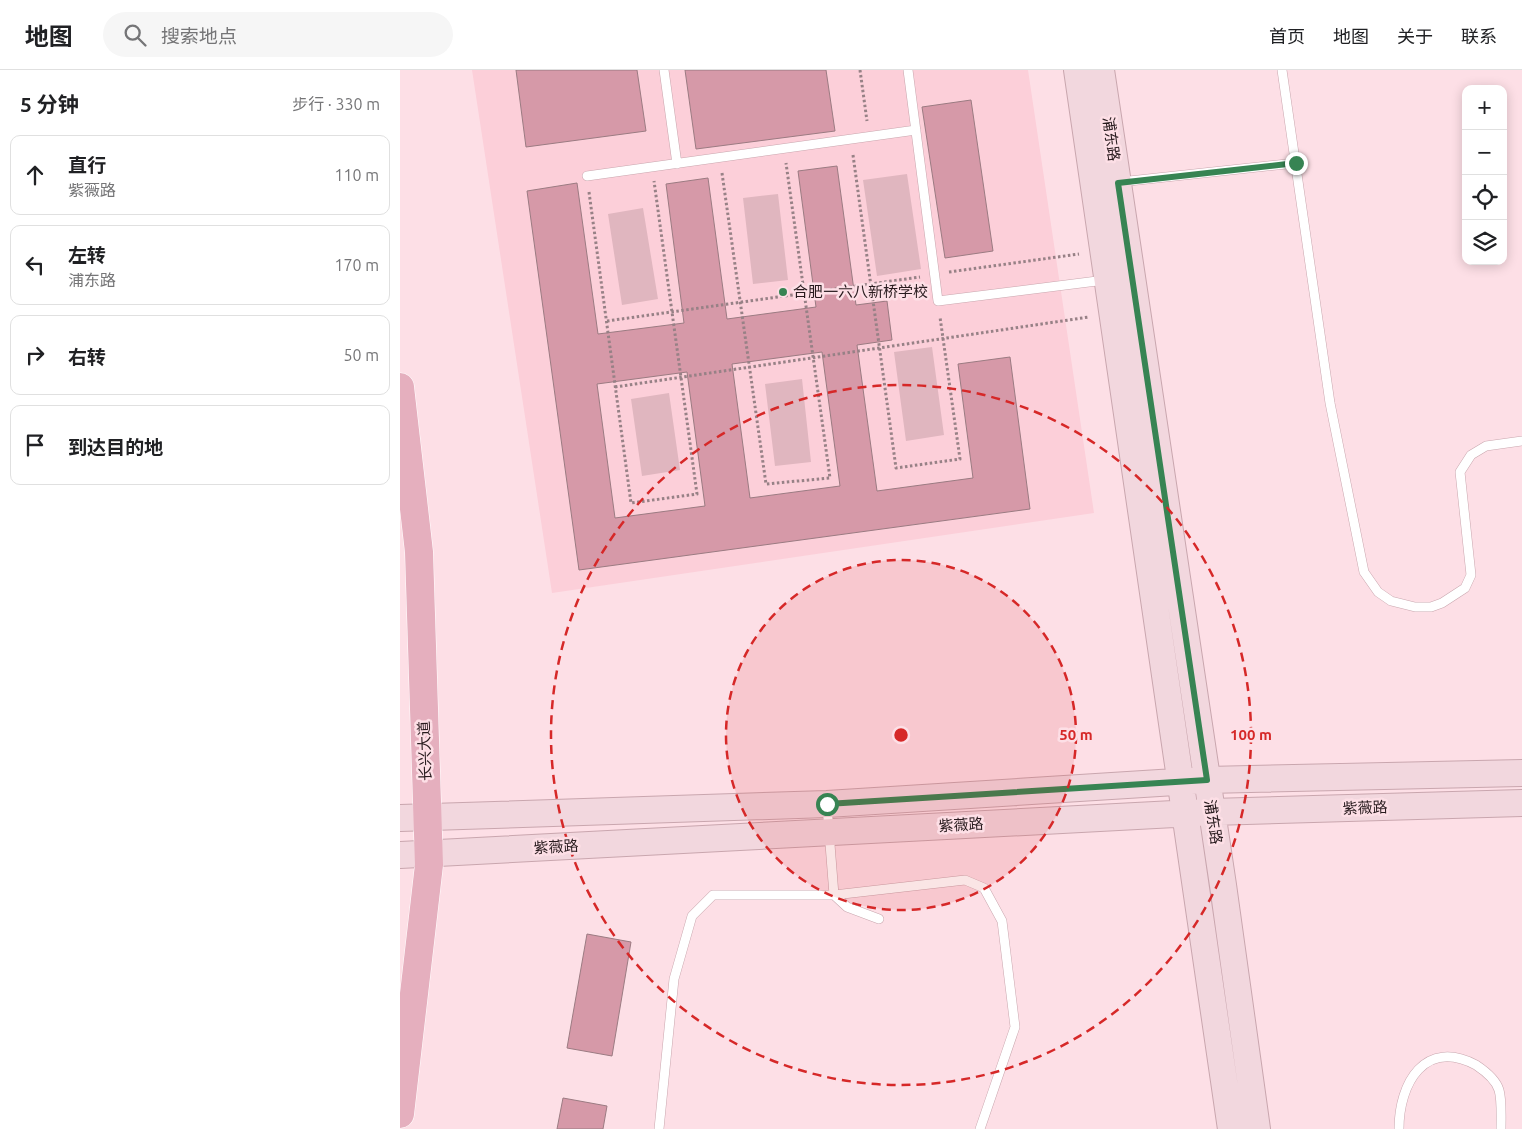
<!DOCTYPE html>
<html lang="zh">
<head>
<meta charset="utf-8">
<style>
	:root { --surface:#fff; --page:#f6f6f6; --text:#202124; --muted:#757577; --line:#e0e0e0 }
	body { margin:0; font-family:Ubuntu,"Noto Sans SC",sans-serif; background:var(--page); color:var(--text) }
	.controls { position:absolute; right:15px; top:15px; display:grid; overflow:hidden; border-radius:10px; box-shadow:0 2px 12px #0003 }
	.controls button { width:45px; height:45px; display:grid; place-items:center; padding:0; border:0; border-bottom:1px solid var(--line); background:var(--surface); color:var(--text); font:25px sans-serif }
	.stop { position:absolute; width:15px; height:15px; margin:-11px; border:4px solid #378453; border-radius:50%; background:#fff }
	.stop.end { background:#378453; border-color:#fff; box-shadow:0 1px 5px #0008 }
	.list { margin:0; padding:0; list-style:none }
	h2 { display:flex; justify-content:space-between; align-items:center; height:65px; margin:0; padding:0 20px; font-size:21px }
	h2 small { font-size:16px; font-weight:400; color:var(--muted) }
	.list li { display:grid; grid-template-columns:32px 1fr auto; gap:15px; align-items:center; box-sizing:border-box; height:80px; margin:0 10px 10px; padding:0 10px; border:1px solid var(--line); border-radius:10px }
	.list b { display:block; font-size:19px; white-space:nowrap }
	.list p { margin:0; font-size:16px; white-space:nowrap; color:var(--muted) }
	.list em { font-size:16px; font-style:normal; color:var(--muted) }
	.icon { flex:none; width:28px; height:28px; fill:none; stroke:currentColor; stroke-width:2; stroke-linecap:round; stroke-linejoin:round }
	.map { position:relative; flex:none; width:1122px; height:1059px; overflow:hidden }
	header { display:flex; align-items:center; gap:30px; box-sizing:border-box; height:70px; padding:0 25px; background:var(--surface); border-bottom:1px solid var(--line) }
	header strong { font-size:24px }
	nav { display:flex; gap:28px; margin-inline-start:auto; font-size:18px }
	.search { width:350px; height:45px; background:var(--page); display:flex; align-items:center; gap:12px; box-sizing:border-box; padding:0 18px; border-radius:28px; color:var(--muted); font-size:19px }
	main { display:flex }
	aside { flex:1; background:var(--surface) }
	.map>svg:first-child { display:block }
	.built { fill:#fccfd9 }
	.green { fill:#e0b6bf }
	.building { fill:#d699a8; stroke:#9b7b82; fill-rule:evenodd }
	.lines { fill:none; stroke-linecap:round; stroke-linejoin:round }
	.lane-casing { stroke:#c9a6ae; stroke-width:10 }
	.secondary-casing { stroke:#c9a6ae; stroke-width:28 }
	.primary-casing { stroke:#fff; stroke-width:29 }
	.path { stroke:#978186; stroke-width:3; stroke-dasharray:2.5 2.5; stroke-linecap:butt }
	.lane { stroke:#fff; stroke-width:9 }
	.secondary { stroke:#f2d7de; stroke-width:26 }
	.primary { stroke:#e5afbe; stroke-width:28 }
	.route { stroke:#378453; stroke-width:6 }
	.ring { fill:none; stroke:#d62828; stroke-width:2.5; stroke-dasharray:9 6 }
	.poi-dot { fill:#378453; stroke:#fddfe6; stroke-width:2 }
	.labels { text-anchor:middle; stroke-width:5; stroke-linejoin:round; paint-order:stroke }
	.street-label { font-size:15px; fill:#281b1e; stroke:#fddfe6 }
	.poi-label { font-size:15px; fill:#281b1e; stroke:#fddfe6; text-anchor:start }
	.centre { fill:#d62828; stroke:#fddfe6; stroke-width:2.5 }
	.ring-label { font-size:15px; text-anchor:middle; font-weight:bold; fill:#d62828; stroke:#fddfe6; stroke-width:5; stroke-linejoin:round; paint-order:stroke }
</style>
</head>
<body>
<header>
<strong>地图</strong>
<div class="search"><svg class="icon" aria-label="search" viewBox="0 0 24 24"><circle cx="10" cy="10" r="6"/><path d="M15 15l6 6"/></svg>搜索地点</div>
<nav><a>首页</a><a>地图</a><a>关于</a><a>联系</a></nav>
</header>
<main>
<aside>
<h2>5 分钟<small>步行 · 330 m</small></h2>
<ul class="list">
<li><svg class="icon" aria-label="ahead" viewBox="0 0 24 24"><path d="M12 20V5M6 11l6-6 6 6"/></svg><div><b>直行</b><p>紫薇路</p></div><em>110 m</em></li>
<li><svg class="icon" aria-label="left" viewBox="0 0 24 24"><path d="M17 20v-9H6M10 6l-5 5 5 5"/></svg><div><b>左转</b><p>浦东路</p></div><em>170 m</em></li>
<li><svg class="icon" aria-label="right" viewBox="0 0 24 24"><path d="M7 20v-9h11M14 6l5 5-5 5"/></svg><div><b>右转</b></div><em>50 m</em></li>
<li><svg class="icon" aria-label="arrive" viewBox="0 0 24 24"><path d="M6 21V4h12l-3 4 3 4H6"/></svg><div><b>到达目的地</b></div></li>
</ul>
</aside>
<div class="map">
<svg width="1122" height="1059" viewBox="0 0 1122 1059">
	<rect width="100%" height="100%" fill="#fddfe6"/>
	<path class="built" d="M72,0h556l66,443 -542,80z"/>
	<path class="green" d="M507,104l14,95 -44,7 -14,-96z
		M378,124l10,86 -35,4 -10,-86z
		M243,138l15,91 -36,6 -14,-91z
		M532,277l12,88 -38,6 -12,-89z
		M402,309l9,83 -36,4 -10,-82z
		M269,323l11,77 -38,6 -11,-77z"/>
	<path class="building" d="M116,0h121l9,61 -120,16z
		M285,0h141l9,61 -139,18z
		M571,30l22,151 -48,7 -23,-151z
		M437,96l19,139 31,-4 5,39 -35,5 20,146 96,-13 -15,-114 52,-7 20,152 -451,61 -52,-379 50,-8 21,151 86,-11 -18,-139 42,-6 19,141 89,-12 -18,-136zM422,282l18,134 -90,12 -18,-134zM287,302l18,134 -90,12 -18,-134z
		M187,864l44,8 -19,114 -45,-8z
		M163,1028l44,8 -4,23h-46z"/>
	<g class="lines">
		<defs>
			<path id="lane" d="M264,0l13,94
				M508,0l30,231 167,-21
				M882,0l48,333 34,169 14,20 13,9 24,6h16l11,-4 23,-15 6,-13 -11,-103 11,-17 15,-9 36,-5
				M187,106l329,-46
				M720,112l176,-19
				M427,736l7,89 13,12 32,12
				M259,1059l15,-150 18,-63 21,-21h121l131,-15 19,8 18,33 13,106 -35,102
				M999,1059c0,-46 26,-91 77,-64 9,6 20,15 23,25 3,10 2,29 2,39"/>
			<path id="secondary" d="M677,0l154,1059
				M701,0l122,815 34,244
				M0,748l427,-14 380,-24 315,-7
				M0,785l812,-43 310,-9"/>
			<path id="primary" d="M0,317l19,165 10,313 -29,249"/>
		</defs>
		<use href="#lane" class="lane-casing"/>
		<use href="#secondary" class="secondary-casing"/>
		<use href="#primary" class="primary-casing"/>
		<path class="path" d="M460,0l7,51
			M453,85l43,313 64,-9 -20,-142
			M322,103l44,311 64,-6 -44,-315
			M189,122l42,311 66,-9 -43,-313
			M549,202l130,-18
			M207,251l313,-44
			M215,317l474,-70"/>
		<use href="#lane" class="lane"/>
		<use href="#secondary" class="secondary"/>
		<use href="#primary" class="primary"/>
	</g>
	<g class="lines">
		<path class="route" d="M427,734l380,-24 -89,-597 178,-20"/>
	</g>
	<circle cx="501" cy="665" r="175" fill="#d62828" fill-opacity=".12"/>
	<g class="ring">
		<circle cx="501" cy="665" r="175"/>
		<circle cx="501" cy="665" r="350"/>
	</g>
	<circle class="poi-dot" cx="383" cy="222" r="5"/>
	<g class="labels">
		<g class="street-label">
			<text transform="translate(711 69) rotate(82)" y="5">浦东路</text>
			<text transform="translate(25 681) rotate(-92)" y="5">长兴大道</text>
			<text transform="translate(965 738) rotate(-2)" y="5">紫薇路</text>
			<text transform="translate(813 752) rotate(81)" y="5">浦东路</text>
			<text transform="translate(561 755) rotate(-3)" y="5">紫薇路</text>
			<text transform="translate(156 777) rotate(-3)" y="5">紫薇路</text>
		</g>
		<g class="poi-label">
			<text x="393" y="227">合肥一六八新桥学校</text>
		</g>
	</g>
	<circle cx="501" cy="665" r="8" class="centre"/>
	<g class="ring-label">
		<text x="676" y="670">50 m</text>
		<text x="851" y="670">100 m</text>
	</g>
</svg>
<div class="controls">
<button>+</button>
<button>−</button>
<button><svg class="icon" aria-label="locate" viewBox="0 0 24 24"><circle cx="12" cy="12" r="6"/><path d="M12 2v4M12 18v4M2 12h4M18 12h4"/></svg></button>
<button><svg class="icon" aria-label="layers" viewBox="0 0 24 24"><path d="M12 4l9 5-9 5-9-5zM3 14l9 5 9-5"/></svg></button>
</div>
<div class="stop" style="left:427px;top:734px"></div>
<div class="stop end" style="left:896px;top:93px"></div>
</div>
</main>
</body>
</html>
